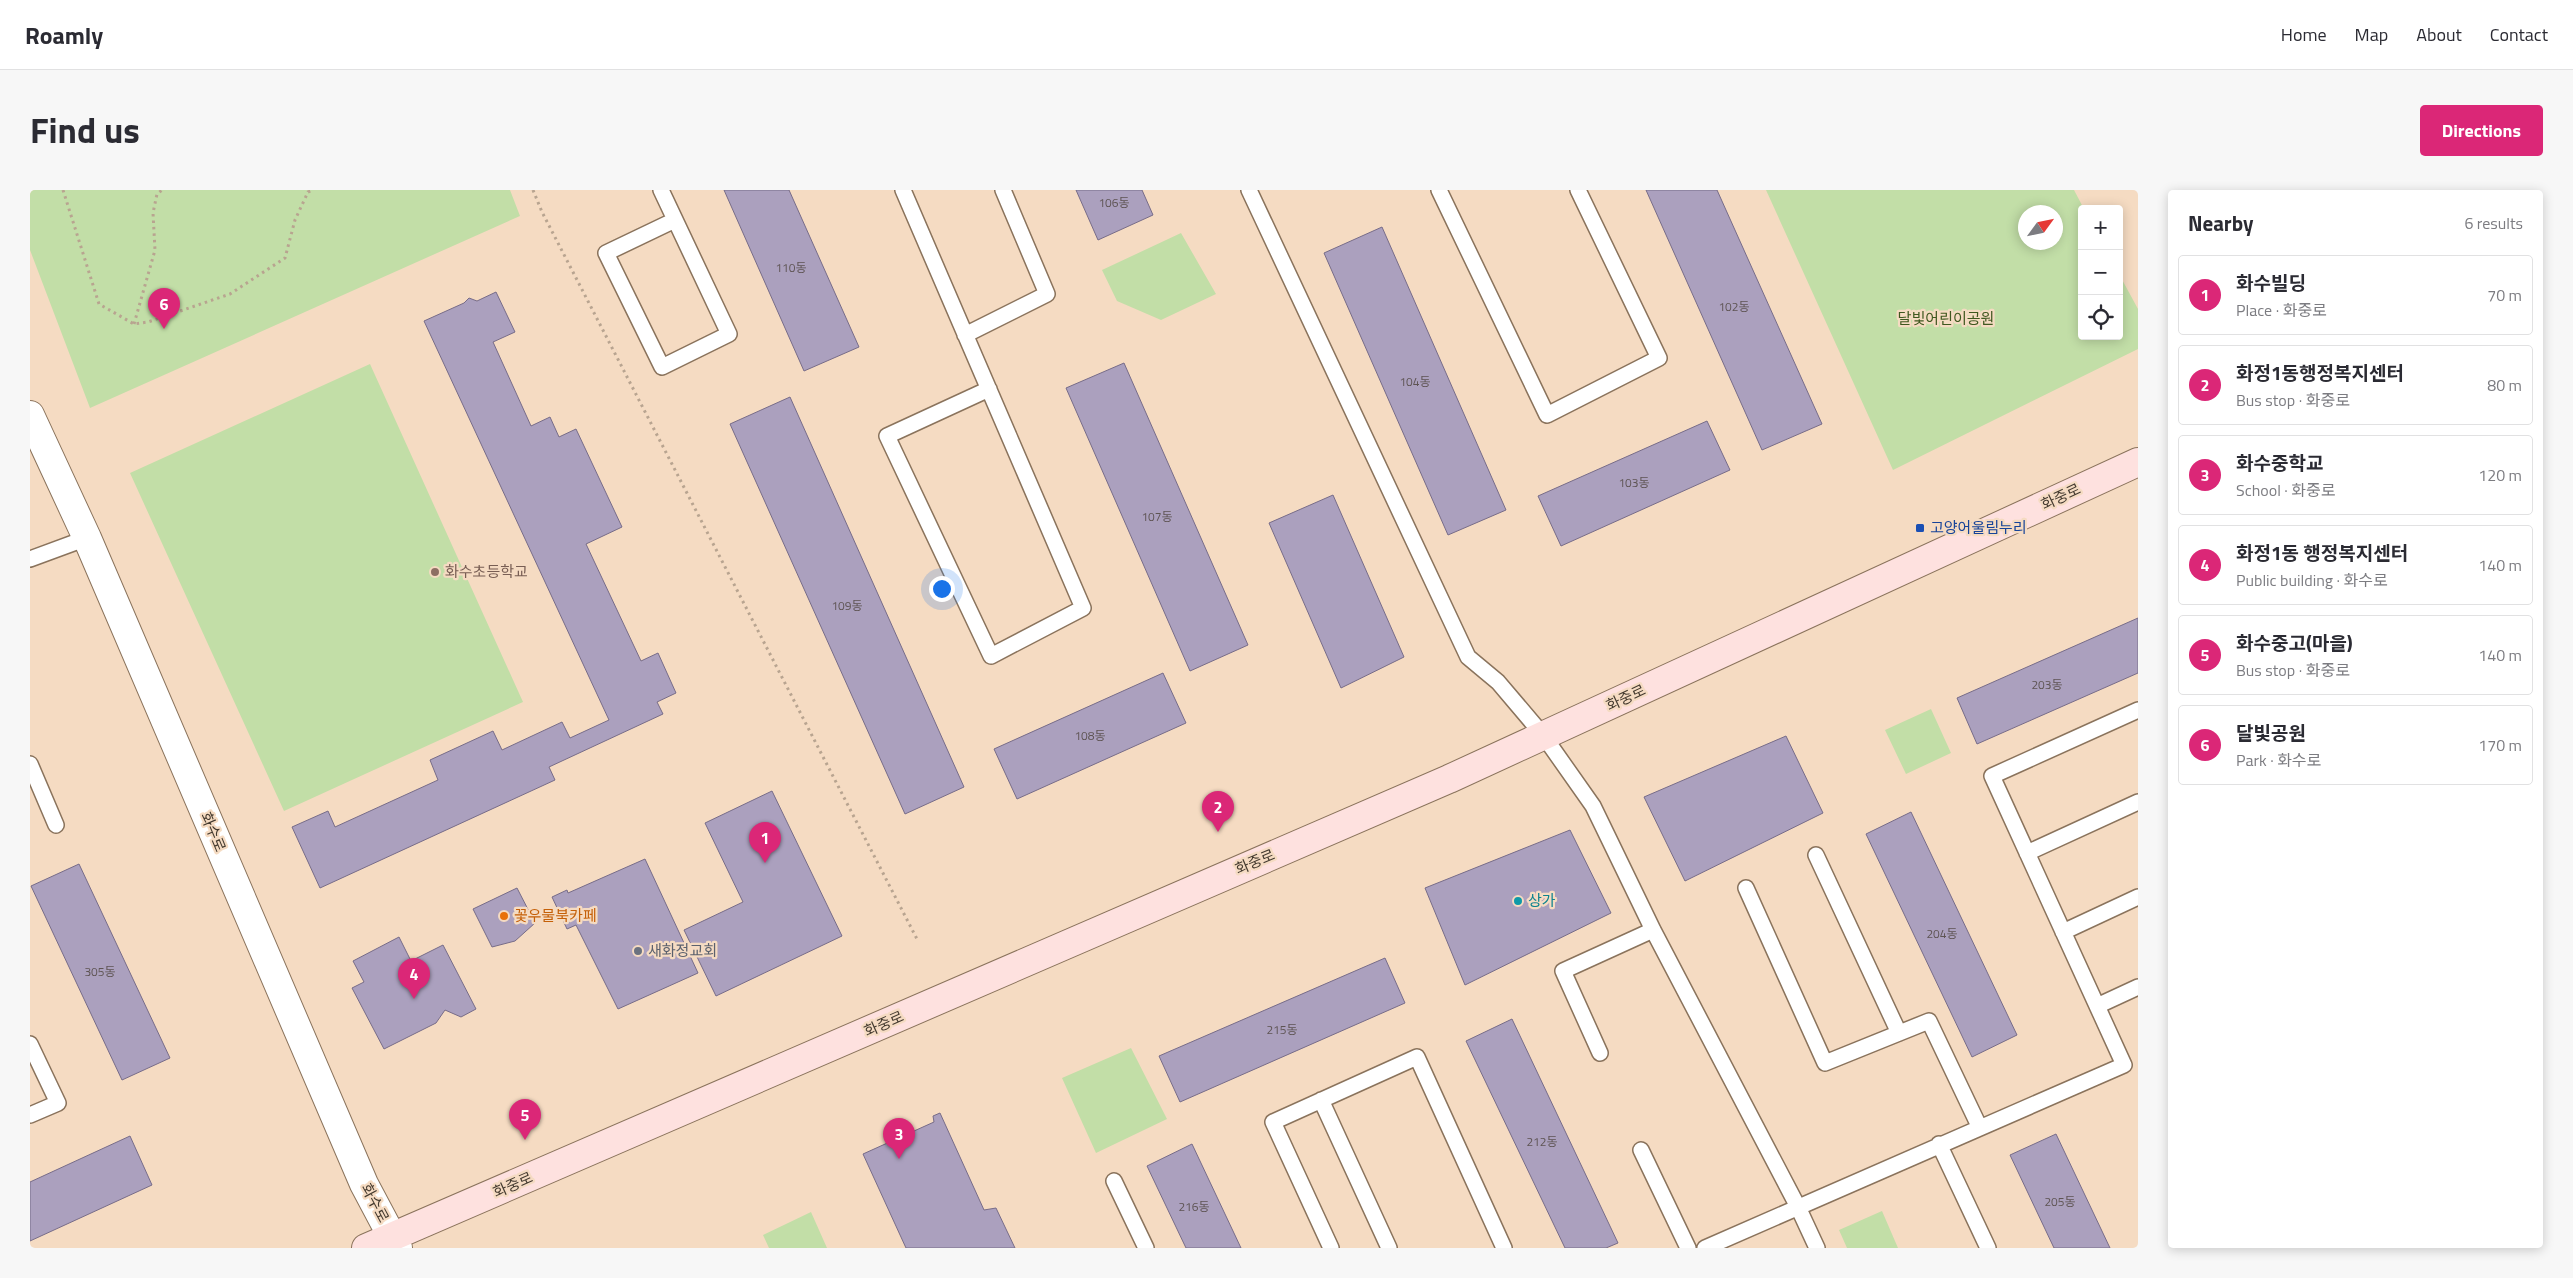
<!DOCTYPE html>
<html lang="en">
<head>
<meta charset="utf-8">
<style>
	:root { --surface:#fff; --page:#f7f7f7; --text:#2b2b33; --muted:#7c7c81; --line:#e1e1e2; --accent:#db2777 }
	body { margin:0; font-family:"Titillium Web","Noto Sans KR",sans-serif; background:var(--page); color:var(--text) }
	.controls { position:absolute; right:15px; top:15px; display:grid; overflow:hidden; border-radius:5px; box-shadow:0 2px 12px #0003 }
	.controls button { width:45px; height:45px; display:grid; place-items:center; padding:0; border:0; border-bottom:1px solid var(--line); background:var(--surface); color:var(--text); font:25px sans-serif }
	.compass { position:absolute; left:1988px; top:15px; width:45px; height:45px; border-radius:50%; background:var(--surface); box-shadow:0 2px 12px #0003; rotate:57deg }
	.you { position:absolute; left:911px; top:398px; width:18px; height:18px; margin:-12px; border:4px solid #fff; border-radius:50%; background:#1a73e8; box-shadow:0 0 0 8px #1a73e833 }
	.badge { display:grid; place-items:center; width:32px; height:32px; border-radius:50%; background:var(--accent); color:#fff; font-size:16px; font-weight:700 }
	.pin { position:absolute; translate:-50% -41px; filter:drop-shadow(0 1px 2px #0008) }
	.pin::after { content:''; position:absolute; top:26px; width:18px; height:15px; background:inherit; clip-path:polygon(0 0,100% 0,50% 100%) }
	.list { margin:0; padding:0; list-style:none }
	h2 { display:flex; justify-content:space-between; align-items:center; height:65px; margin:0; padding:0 20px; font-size:21px }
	h2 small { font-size:16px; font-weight:400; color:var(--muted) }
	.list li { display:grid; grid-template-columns:32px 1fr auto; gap:15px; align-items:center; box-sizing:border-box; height:80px; margin:0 10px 10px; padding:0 10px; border:1px solid var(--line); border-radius:5px }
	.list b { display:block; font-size:19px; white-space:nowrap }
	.list p { margin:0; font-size:16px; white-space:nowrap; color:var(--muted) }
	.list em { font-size:16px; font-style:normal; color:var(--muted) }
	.icon { flex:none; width:28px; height:28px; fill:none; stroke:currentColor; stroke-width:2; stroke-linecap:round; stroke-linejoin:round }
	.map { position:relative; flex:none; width:2108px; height:1058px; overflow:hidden; border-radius:5px }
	header { display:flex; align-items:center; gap:30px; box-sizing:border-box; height:70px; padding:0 25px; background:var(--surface); border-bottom:1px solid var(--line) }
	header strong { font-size:24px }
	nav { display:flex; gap:28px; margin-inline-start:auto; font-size:18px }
	.intro { display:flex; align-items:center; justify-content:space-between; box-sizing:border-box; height:120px; padding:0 30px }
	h1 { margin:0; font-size:35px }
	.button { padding:12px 22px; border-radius:5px; background:var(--accent); color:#fff; font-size:18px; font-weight:700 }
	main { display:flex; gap:30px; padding:0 30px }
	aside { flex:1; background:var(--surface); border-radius:5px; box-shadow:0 2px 12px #0003 }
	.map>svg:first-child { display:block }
	.green { fill:#c2dea7; fill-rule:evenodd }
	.building { fill:#aba0be; stroke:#776c88 }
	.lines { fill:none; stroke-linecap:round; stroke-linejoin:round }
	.service-casing { stroke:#8a735c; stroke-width:18 }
	.tertiary-casing { stroke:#8a735c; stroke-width:30 }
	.secondary-casing { stroke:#8a735c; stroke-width:30 }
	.path { stroke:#b8a490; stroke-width:3; stroke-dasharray:2.5 4; stroke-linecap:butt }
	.service { stroke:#fff; stroke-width:15 }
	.tertiary { stroke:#fff; stroke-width:28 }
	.secondary { stroke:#fee1df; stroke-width:28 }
	.transit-dot { fill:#1a4fb4; stroke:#f5dbc2; stroke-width:2 }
	.education-dot { fill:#8d6e63; stroke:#f5dbc2; stroke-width:2 }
	.culture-dot { fill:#0f9aa8; stroke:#f5dbc2; stroke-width:2 }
	.food-dot { fill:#e8710a; stroke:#f5dbc2; stroke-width:2 }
	.worship-dot { fill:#6b7280; stroke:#f5dbc2; stroke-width:2 }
	.labels { text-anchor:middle; stroke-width:4.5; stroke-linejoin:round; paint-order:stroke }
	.number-label { font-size:12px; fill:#5e5453 }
	.park-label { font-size:15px; fill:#3f581f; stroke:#f5dbc2 }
	.street-label { font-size:15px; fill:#443a2f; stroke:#f5dbc2 }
	.transit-label { font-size:15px; fill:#164399; stroke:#f5dbc2; text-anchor:start }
	.education-label { font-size:15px; fill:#785e54; stroke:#f5dbc2; text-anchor:start }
	.culture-label { font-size:15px; fill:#0d838f; stroke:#f5dbc2; text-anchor:start }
	.food-label { font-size:15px; fill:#c56008; stroke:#f5dbc2; text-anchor:start }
	.worship-label { font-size:15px; fill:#5b616d; stroke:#f5dbc2; text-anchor:start }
</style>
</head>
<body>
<header>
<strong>Roamly</strong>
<nav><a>Home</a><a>Map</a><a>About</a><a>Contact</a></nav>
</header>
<div class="intro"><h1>Find us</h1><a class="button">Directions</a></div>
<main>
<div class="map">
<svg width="2108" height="1058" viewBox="0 0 2108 1058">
	<rect width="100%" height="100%" fill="#f5dbc2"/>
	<path class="green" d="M0,0h480l10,26 -430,192 -60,-158z
		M1736,0h308l10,19h-2v127h37v-62l19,35v40l-245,121zM1996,22h30v30h-30z
		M1151,43l35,61 -55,26 -44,-19 -15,-31z
		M340,174l153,338 -239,109 -154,-338z
		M1901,519l20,44 -45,21 -21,-44z
		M1101,858l36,71 -71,34 -34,-75z
		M1852,1021l16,37h-51l-8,-18z
		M781,1022l16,36h-58l-6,-13z"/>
	<path class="building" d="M694,0h65l70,157 -55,24z
		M1046,0h66l11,25 -55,25z
		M1616,0h71l105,234 -60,26z
		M1352,37l124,283 -58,25 -124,-282z
		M466,102l19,40 -22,10 38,84 19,-9 9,20 17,-8 46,98 -36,17 55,117 17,-8 18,40 -19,9 6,12 -114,53 6,13 -235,108 -28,-61 36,-16 7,16 103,-47 -8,-20 63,-29 9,19 60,-28 8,16 39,-18 -185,-399 40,-18 5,-5 8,3z
		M1094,173l124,282 -58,26 -124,-283z
		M760,207l174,390 -59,27 -175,-390z
		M1677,231l23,49 -169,76 -23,-50z
		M1303,305l71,162 -63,31 -72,-165z
		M2108,428v55l-161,71 -20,-46z
		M1133,483l23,50 -169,76 -23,-50z
		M1756,546l37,77 -138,68 -41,-84z
		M742,601l70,145 -126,60 -32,-66 59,-28 -38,-79z
		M1881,622l106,223 -45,22 -106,-223z
		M1540,640l41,83 -146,72 -40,-97z
		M615,669l53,114 -80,36 -42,-84 -9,4 -15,-32 15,-7 1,3z
		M49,674l91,194 -48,22 -91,-194z
		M487,698l18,35 -20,18 -23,6 -19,-38z
		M369,747l12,24 32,-16 33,64 -15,8 -16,-7 -9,13 -52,26 -32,-61 12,-6 -11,-21z
		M1355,768l20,45 -225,99 -21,-46z
		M1482,829l106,224 -12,5h-41l-99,-207z
		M910,923l44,97 12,-2 19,40h-109l-43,-94 71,-32 -1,-6z
		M2026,944l54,114h-56l-44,-93z
		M100,946l22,49 -122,56v-59z
		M1162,954l49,104h-55l-39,-82z"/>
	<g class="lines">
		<defs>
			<path id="service" d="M631,0l68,144 -67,33 -56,-114 69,-33
				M873,0l180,418 -92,48 -104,-220 102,-47
				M1219,0l219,467 30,25 45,53 50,71 60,124 145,277 19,41
				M1409,0l108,225 112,-57 -81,-168
				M935,145l82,-41 -44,-104
				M0,369l57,-21
				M0,574l26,61
				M1997,663l111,-51
				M1786,665l83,178
				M1716,698l79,175 104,-42 50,105
				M2033,742l75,-35
				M2067,816l41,-19
				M0,854l28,59 -28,12
				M1570,863l-37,-82 90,-41
				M1291,910l68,148
				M1909,954l49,104
				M1611,960l47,98
				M1084,991l32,67
				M1301,1058l-58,-126 144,-65 87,191
				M1675,1058l419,-183 -132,-289 146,-66"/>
			<path id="tertiary" d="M0,225l57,123 277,646 34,64"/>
			<path id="secondary" d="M336,1058l1083,-469 689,-317"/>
		</defs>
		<use href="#service" class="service-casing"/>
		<use href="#tertiary" class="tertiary-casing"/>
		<use href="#secondary" class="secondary-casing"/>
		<path class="path" d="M33,0l36,114 35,20 14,-2 82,-28 55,-36 10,-38 13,-28 5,-2
			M503,0l9,22 376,729
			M104,134l21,-74 -2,-37 4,-19 5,-4"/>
		<use href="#service" class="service"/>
		<use href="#tertiary" class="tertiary"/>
		<use href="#secondary" class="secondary"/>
	</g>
	<rect class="transit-dot" x="1885" y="333" width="10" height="10" rx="2.5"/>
	<circle class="education-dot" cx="405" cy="382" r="5"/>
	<circle class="culture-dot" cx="1488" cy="711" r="5"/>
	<circle class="food-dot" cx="474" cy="726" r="5"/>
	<circle class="worship-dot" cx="608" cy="761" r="5"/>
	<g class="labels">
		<g class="number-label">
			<text x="1084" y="17">106동</text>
			<text x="761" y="82">110동</text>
			<text x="1704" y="121">102동</text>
			<text x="1385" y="196">104동</text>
			<text x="1604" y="297">103동</text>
			<text x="1127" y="331">107동</text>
			<text x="817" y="420">109동</text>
			<text x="2017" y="499">203동</text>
			<text x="1060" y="550">108동</text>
			<text x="1912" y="748">204동</text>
			<text x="70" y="786">305동</text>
			<text x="1252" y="844">215동</text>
			<text x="1512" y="956">212동</text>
			<text x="2030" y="1016">205동</text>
			<text x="1164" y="1021">216동</text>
		</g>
		<g class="park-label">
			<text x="1916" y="134">달빛어린이공원</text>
		</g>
		<g class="street-label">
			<text transform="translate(2031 307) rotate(-25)" y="5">화중로</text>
			<text transform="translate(1596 508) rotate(-25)" y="5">화중로</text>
			<text transform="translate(183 642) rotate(67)" y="5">화수로</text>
			<text transform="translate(1225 672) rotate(-23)" y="5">화중로</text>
			<text transform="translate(854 834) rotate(-24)" y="5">화중로</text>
			<text transform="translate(483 995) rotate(-24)" y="5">화중로</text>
			<text transform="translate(345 1013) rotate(62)" y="5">화수로</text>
		</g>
		<g class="transit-label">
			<text x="1900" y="343">고양어울림누리</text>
		</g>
		<g class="education-label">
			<text x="415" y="387">화수초등학교</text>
		</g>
		<g class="culture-label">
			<text x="1498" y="716">상가</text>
		</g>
		<g class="food-label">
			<text x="484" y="731">꽃우물북카페</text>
		</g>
		<g class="worship-label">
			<text x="618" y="766">새화정교회</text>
		</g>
	</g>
</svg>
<div class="controls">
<button>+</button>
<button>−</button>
<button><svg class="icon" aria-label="locate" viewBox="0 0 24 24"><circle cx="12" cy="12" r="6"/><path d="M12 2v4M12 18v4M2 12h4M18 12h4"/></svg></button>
</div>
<svg class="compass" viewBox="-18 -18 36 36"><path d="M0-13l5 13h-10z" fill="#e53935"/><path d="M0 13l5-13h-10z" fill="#7c7c81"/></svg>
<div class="you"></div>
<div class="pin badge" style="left:735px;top:673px">1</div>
<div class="pin badge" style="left:1188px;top:642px">2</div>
<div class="pin badge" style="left:869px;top:969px">3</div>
<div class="pin badge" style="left:384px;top:809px">4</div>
<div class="pin badge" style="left:495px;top:950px">5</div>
<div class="pin badge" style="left:134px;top:139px">6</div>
</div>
<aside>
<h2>Nearby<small>6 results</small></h2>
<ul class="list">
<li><span class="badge">1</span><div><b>화수빌딩</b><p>Place · 화중로</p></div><em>70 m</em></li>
<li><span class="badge">2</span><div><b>화정1동행정복지센터</b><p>Bus stop · 화중로</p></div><em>80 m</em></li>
<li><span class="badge">3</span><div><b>화수중학교</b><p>School · 화중로</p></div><em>120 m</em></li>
<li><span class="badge">4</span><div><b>화정1동 행정복지센터</b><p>Public building · 화수로</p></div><em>140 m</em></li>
<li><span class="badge">5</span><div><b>화수중고(마을)</b><p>Bus stop · 화중로</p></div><em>140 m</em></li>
<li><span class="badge">6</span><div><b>달빛공원</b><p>Park · 화수로</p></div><em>170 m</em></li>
</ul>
</aside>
</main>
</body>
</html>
